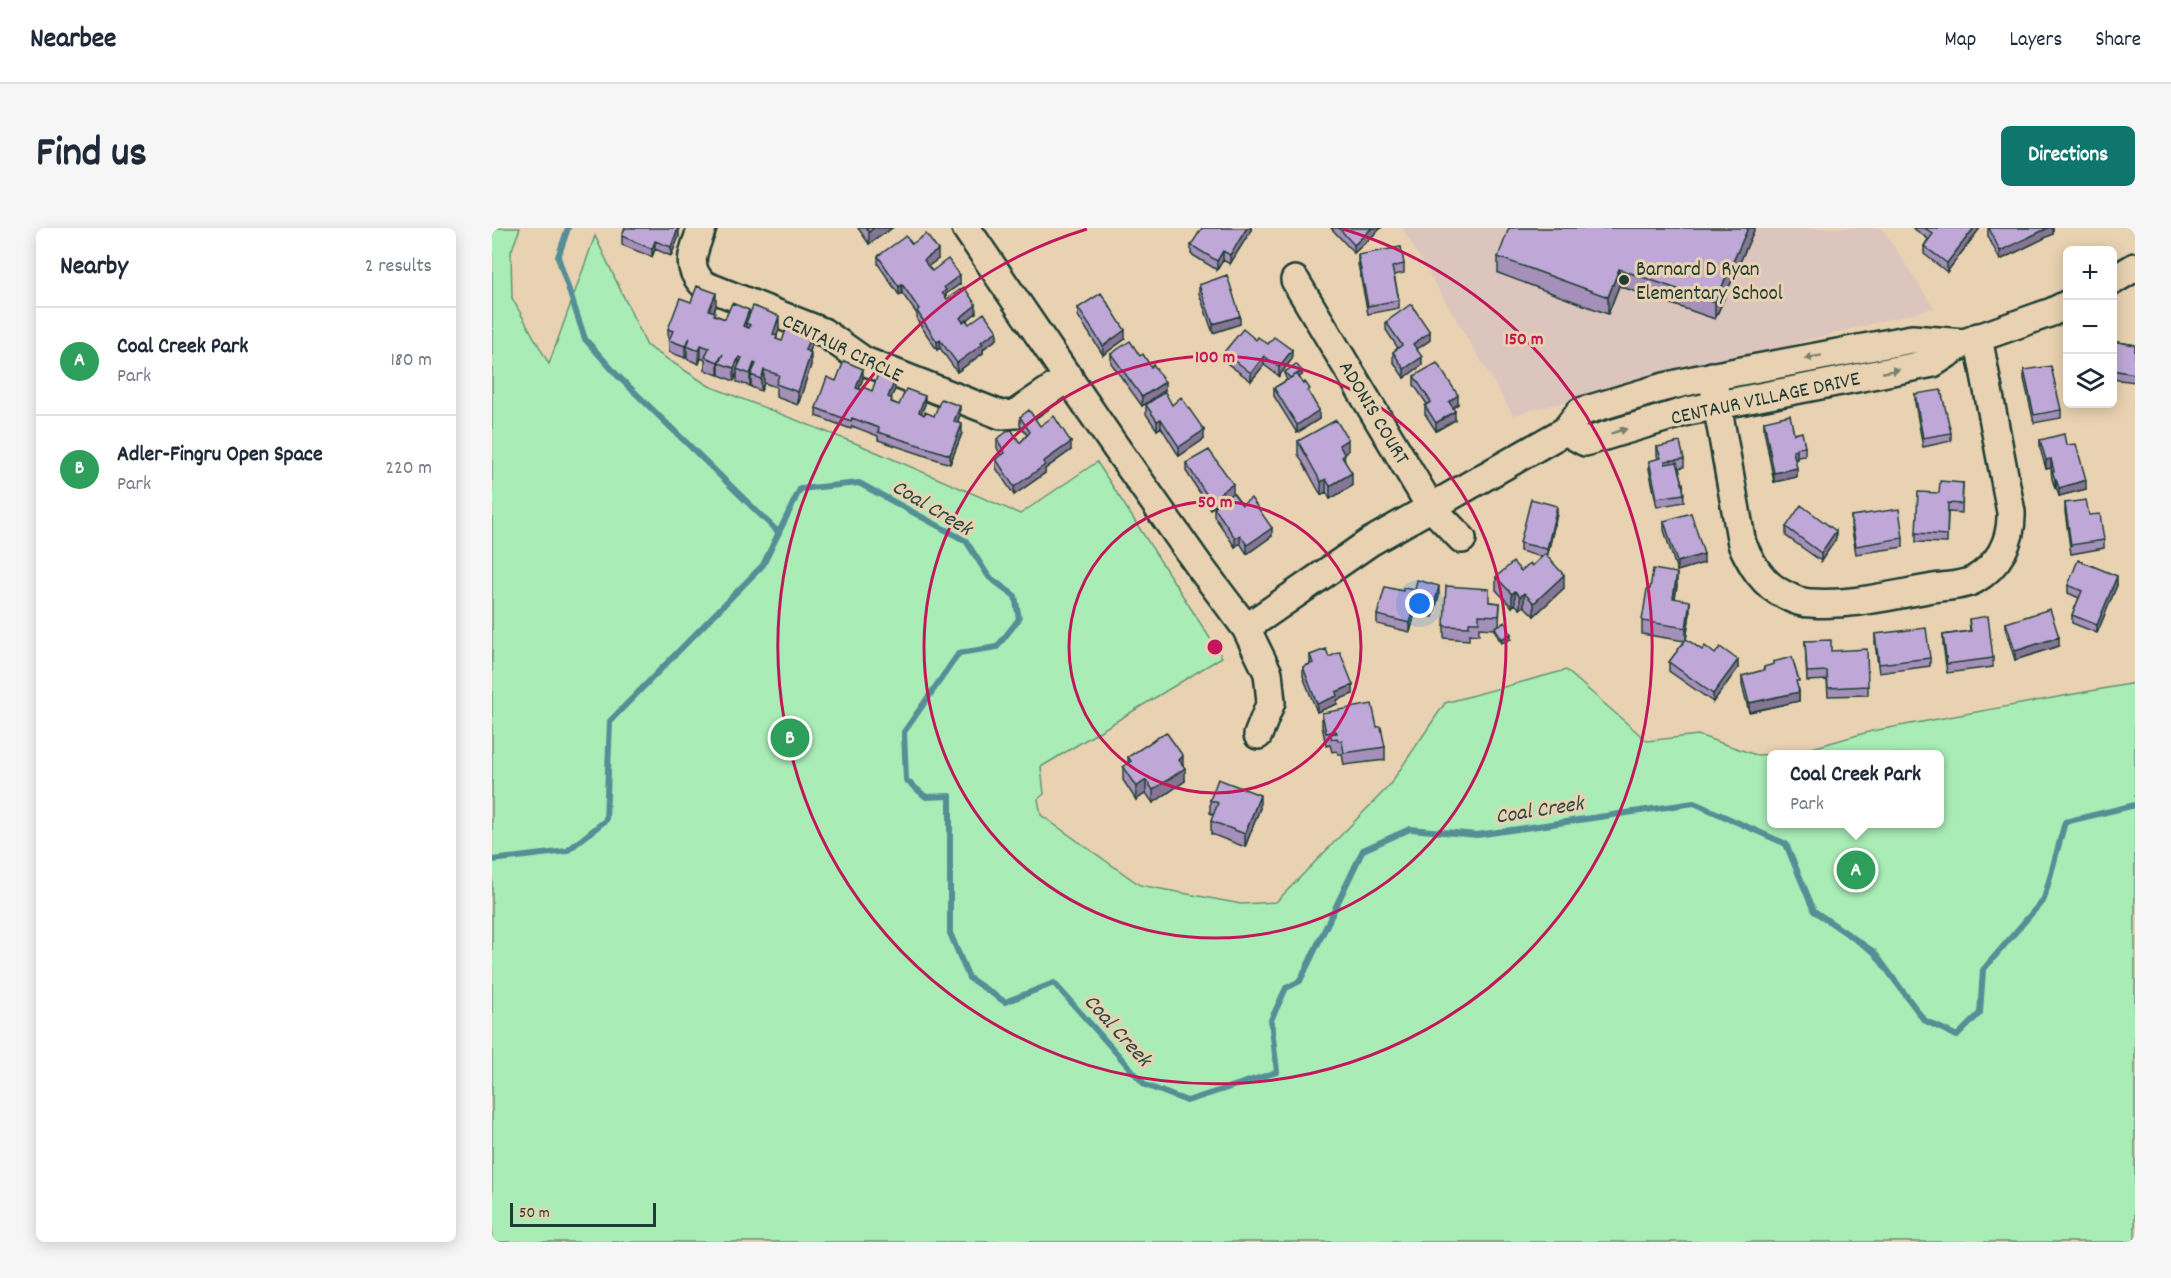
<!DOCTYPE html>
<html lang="en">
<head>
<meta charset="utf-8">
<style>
	:root { --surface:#fff; --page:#f6f6f7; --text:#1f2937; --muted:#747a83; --line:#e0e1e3; --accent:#0f766e }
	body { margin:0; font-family:Dekko,sans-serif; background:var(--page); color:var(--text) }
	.controls { position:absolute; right:18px; top:18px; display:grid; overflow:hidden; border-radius:9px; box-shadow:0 3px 15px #0003 }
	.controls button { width:54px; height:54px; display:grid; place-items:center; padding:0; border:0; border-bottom:2px solid var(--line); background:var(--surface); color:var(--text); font:30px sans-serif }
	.scale { position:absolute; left:18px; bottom:15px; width:146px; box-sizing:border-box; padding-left:6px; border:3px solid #1f3d34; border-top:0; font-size:16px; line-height:21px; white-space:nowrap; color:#1f3d34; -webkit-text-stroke:4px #e9d2b2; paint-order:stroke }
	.you { position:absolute; left:928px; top:376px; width:21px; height:21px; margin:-15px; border:4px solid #fff; border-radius:50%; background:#1a73e8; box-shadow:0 0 0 9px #1a73e833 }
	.badge { display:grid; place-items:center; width:39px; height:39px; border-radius:50%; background:var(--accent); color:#fff; font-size:20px; font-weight:700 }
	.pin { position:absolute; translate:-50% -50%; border:3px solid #fff; box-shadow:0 2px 6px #0006 }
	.popup { position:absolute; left:1275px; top:522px; width:177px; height:78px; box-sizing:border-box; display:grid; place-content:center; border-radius:9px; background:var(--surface); filter:drop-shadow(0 2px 4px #0005); font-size:20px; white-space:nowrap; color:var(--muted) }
	.popup b { font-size:22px; color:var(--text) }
	.popup::after { content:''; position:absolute; left:50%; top:100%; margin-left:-12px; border:12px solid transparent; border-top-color:var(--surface) }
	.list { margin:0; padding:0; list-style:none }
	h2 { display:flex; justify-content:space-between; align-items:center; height:78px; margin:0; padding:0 24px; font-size:26px }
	h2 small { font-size:20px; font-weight:400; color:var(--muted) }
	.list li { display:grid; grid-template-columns:39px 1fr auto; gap:18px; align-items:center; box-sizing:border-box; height:108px; padding:0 24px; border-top:2px solid var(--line) }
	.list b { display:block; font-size:22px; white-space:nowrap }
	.list p { margin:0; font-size:20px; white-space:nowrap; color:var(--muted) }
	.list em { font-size:20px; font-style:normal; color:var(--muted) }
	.icon { flex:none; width:33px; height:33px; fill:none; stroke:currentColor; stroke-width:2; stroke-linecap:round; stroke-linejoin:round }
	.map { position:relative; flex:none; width:1643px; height:1014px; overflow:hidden; border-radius:9px }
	header { display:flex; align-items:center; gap:36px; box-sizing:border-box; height:84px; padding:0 30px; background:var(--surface); border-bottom:2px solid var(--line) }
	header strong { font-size:28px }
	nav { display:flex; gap:33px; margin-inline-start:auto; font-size:21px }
	.intro { display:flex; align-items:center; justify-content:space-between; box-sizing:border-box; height:144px; padding:0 36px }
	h1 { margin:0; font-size:42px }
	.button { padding:15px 27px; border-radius:9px; background:var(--accent); color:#fff; font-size:21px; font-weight:700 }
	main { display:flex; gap:36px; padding:0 36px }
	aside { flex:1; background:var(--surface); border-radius:9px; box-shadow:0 3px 15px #0003 }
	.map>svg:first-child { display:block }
	.built { fill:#dcc5bd }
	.green { fill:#a9ecb6; stroke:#649475; stroke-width:1.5; fill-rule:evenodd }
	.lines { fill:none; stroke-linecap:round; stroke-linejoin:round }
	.stream { stroke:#558f96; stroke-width:6 }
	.minor-casing { stroke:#1f3d34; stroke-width:32 }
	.minor { stroke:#e9d2b2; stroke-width:27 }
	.wall { fill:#a490b9; stroke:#1f3d34; stroke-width:1.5 }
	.shaded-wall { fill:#867696; stroke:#1f3d34; stroke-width:1.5 }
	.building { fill:#bfa8d7; stroke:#1f3d34; stroke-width:1.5 }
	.oneway { fill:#7a806d }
	.ring { fill:none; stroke:#c2185b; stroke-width:3 }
	.poi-dot { fill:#1f3d34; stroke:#e9d2b2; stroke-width:2 }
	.labels { text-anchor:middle; stroke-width:6; stroke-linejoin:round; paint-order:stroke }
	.poi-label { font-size:21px; fill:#1f3d34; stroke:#e9d2b2; text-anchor:start }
	.street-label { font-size:21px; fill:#1f3d34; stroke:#e9d2b2 }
	.water-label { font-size:22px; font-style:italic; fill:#284b44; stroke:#e9d2b2 }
	.centre { fill:#c2185b; stroke:#e9d2b2; stroke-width:3 }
	.ring-label { font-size:18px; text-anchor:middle; font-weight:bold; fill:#c2185b; stroke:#e9d2b2; stroke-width:6; stroke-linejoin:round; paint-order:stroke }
</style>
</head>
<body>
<header>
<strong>Nearbee</strong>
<nav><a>Map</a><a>Layers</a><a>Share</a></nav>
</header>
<div class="intro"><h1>Find us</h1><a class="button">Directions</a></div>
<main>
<aside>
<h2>Nearby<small>2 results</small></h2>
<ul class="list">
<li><span class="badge" style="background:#2e9e5b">A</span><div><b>Coal Creek Park</b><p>Park</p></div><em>180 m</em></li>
<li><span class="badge" style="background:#2e9e5b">B</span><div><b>Adler-Fingru Open Space</b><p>Park</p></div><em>220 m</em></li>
</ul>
</aside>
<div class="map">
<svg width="1643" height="1014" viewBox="0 0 1643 1014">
	<rect width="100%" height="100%" fill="#e9d2b2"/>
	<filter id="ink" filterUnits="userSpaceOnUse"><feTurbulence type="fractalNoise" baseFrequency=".0167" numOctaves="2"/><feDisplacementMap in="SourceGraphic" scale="12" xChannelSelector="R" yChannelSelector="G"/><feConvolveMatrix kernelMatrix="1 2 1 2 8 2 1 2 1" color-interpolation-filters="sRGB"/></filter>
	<g filter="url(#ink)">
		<path class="built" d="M910,0h480l52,80 -421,107z"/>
		<path class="green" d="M0,0h28l-9,24 1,46 37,66 46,-128 52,110 62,40 151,59 160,69 77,-52 125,195 -181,110 3,27 -6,5 3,16 99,70 101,19 35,-2 113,-116 56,-83 121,-33 81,71 51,-6 58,20 35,-1 81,-23 263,-48v559h-1643zM1280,526h168v70h-168z"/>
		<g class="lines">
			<path class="stream" d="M76,0l-10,29 27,82 32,36 162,158
				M0,632l75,-9 39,-31 4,-99 153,-156 37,-76 59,-6 107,58 23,36 26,19 4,23 -22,28 -38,6 -55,79 2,48 20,17 24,-1v137l19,45 36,24 49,-19 91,102 42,16 90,-29 -6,-52 15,-32 14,-7 63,-131 47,-21 67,6 217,-32 92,41 28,67 60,41 50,68 33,16 23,-23 3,-43 61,-71 21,-77 70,-17"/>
			<defs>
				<path id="minor" d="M210,0c-8,22 -18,38 2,57l119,47 41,29 137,54 14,-1 54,-37
					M474,0l144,211 90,128 46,61 22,45 3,29 -13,33
					M803,52l135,226 32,33
					M1620,53l23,-14
					M1220,148l30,168c10,21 21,41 43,51 7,4 18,8 26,8 41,3 82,-8 122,-15 12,-2 30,-2 41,-8 25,-15 38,-39 37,-68l-33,-175
					M1073,203l20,11 103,-31 245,-48 31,-20 88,-31 16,-8
					M754,400l124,-86 195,-111 15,-19 84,-25 30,-7 218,-41 52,4"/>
			</defs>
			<use href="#minor" class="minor-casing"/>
			<use href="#minor" class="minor"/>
		</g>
		<path class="wall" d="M366,0h34l-23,16z
			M759,0v2l-21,34 -7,-4 -6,10 -26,-16v-9z
			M839,0h50l-27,25z
			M1263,0l-40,91 -96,-33 -11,28 -110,-41v-16z
			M1421,0h67l-33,44 -23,-18v-8l4,-7z
			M1496,0h65v6l-53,26 -12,-24z
			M130,8h57l-8,20 -16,-7 -3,8 -30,-12z
			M420,16l26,15 -10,7 4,5 28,13 -14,10v4l1,1 29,14 -10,8 3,3 28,15 -14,10v4l-26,19 -17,-24 -3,2 -20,-30v-6l-15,-21 -3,2 -21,-31v-8z
			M866,27l46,9v9l-10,2 5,25v8l-31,6 -10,-50z
			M707,57l41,39 -27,9 -14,-40z
			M199,74l25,4 -2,6 1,3 10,4 24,-4 30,14 -2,7v4l5,1 29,4 -2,7 2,13 -13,40 -22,-8v-10l-12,-4 -3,8 -10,-4v-5l-1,4 -13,-4v-9l-3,8 -15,-6v-3l-1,3 -13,-5v-10l-4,-2 -2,6 -12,-5v-3l-2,2 -16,-6 -1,-23z
			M586,80l47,31 -22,16 -25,-39z
			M894,94l44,18 -13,9 5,16 -18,13 -11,-17v-9l5,-4 -12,-18z
			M764,112l12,4 24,15 -13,17 -15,-11 -13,16 -27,-20v-9z
			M1620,113l23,4v37l-23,-3z
			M619,126l54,36 -23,16 -31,-43z
			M1532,142l37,40v8l-27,5 -10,-44z
			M793,144l17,3 -3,2 11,17 9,25 -22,14 -23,-37v-8l13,-8 -2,-4z
			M922,148l44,28 -5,4 2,12 -19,11 -11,-17v-8l2,-2 -13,-19z
			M371,150l-4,11 13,2 23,-2 -4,9 1,4 7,3 26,-1 -4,10 3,1 10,1 26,-1 -3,8 5,10 -12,31 -72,-24v-4l-26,-10 -1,3 -35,-13v-8l20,-27z
			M1423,166l36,39v8l-28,6 -8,-44z
			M654,177h26l32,34 -25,17 -18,-29 -4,3 -11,-16z
			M528,189l20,9 31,24 -26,19v4l-31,22 -18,-27v-9l5,-4 -4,-7v-9l23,4 7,-8 -7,-10z
			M1272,193l30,13 11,13v9l-8,1v2h-2l2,18 -23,5 -10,-52z
			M1548,212l26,5 20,44 -27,7 -3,-9 -1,1 -3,-9 -1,-11 -5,1 -6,-21z
			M806,213l50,10 -4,3 1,8 7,24 -22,13 -4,-7 -5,3 -23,-41z
			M1165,219l27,12v8l-5,1 4,16 1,18 -27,5 -8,-38v-8l9,-2 -1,-4z
			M694,235l47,30 -23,16 -24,-38z
			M1471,255l-1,30 -14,-1 -1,31 -31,-1v-9l23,-40z
			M1573,275l24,12 15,25v8l-33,6 -6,-42z
			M750,277l30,31 -25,18 -7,-11 -5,4 -21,-31v-9z
			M1065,286l-10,42 17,32 -30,28 -10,-10 -4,3 -5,-5 -3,3 -16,-17v-13l25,-6 11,-5 10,-9 -22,-6v-8z
			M1359,288l52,22v9l-47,7 -5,-29z
			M1172,293l40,42 -27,8 -13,-41z
			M1294,299l50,12 -15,22 -35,-25z
			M1576,357h49l-20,48 -25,-10v-8l7,-17 -11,-5z
			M1185,358l-2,12 15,15 -4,26 16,11 36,18 -25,34 -44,-31v-9l16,-21 -43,-7v-13l8,-32z
			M923,362l24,5 -6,22 -18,-4 -5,19 -33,-8v-9l26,-24z
			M997,374l11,1 -1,22 12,14 -10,4 -6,-12v-2l-16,-1v7l-10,-1v6l-25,-2v-12z
			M1477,391l24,39v9l-46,6 -4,-29v-9l27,-4z
			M1514,395l53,23 -44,14 -9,-29z
			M1383,406l55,24v8l-51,7 -4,-30z
			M1313,413l26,10 37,35v9l-40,1 -1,-16 -20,1z
			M818,427l19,2 24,37 -16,6v4l-20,8 -14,-36v-9l7,-3z
			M1281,434l26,27v12l-50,11 -7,-27v-9l22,-6v-3l9,-2z
			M830,485l55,14 8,20v13l-41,5 -2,-11h-4l-1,-3 -5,1 -2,-7 -4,1 -4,-20z
			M636,529l55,8 2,16 -32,22 -7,-10 -10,7 -13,-20v-13l5,-4z
			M718,572l50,8 -15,39 -34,-13v-13l3,-6 -4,-2z"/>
		<path class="shaded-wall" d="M187,0v8l-8,20v-9z
			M382,0h18l-23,16v-12z
			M755,0h4v2l-21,34v-9z
			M880,0h9l-27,25v-8z
			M1256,0h7l-40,91v-17z
			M1482,0h6l-33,44v-9z
			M1556,0h5v6l-53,26v-9z
			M163,13v8l-3,8v-8z
			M446,22v9l-14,10v-9z
			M731,23v9l-6,10v-9z
			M1127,41v17l-11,28v-17z
			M468,47v9l-14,10v5l-4,-6 2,-6z
			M410,56v9l-3,2v-8z
			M224,65v13l-7,17v-13z
			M484,77v8l-16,13v-8z
			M257,82v13h-3v8l-3,-5z
			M287,88v13l-6,18v-13z
			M748,88v8l-27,9v-9z
			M633,102v9l-22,16v-9z
			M505,103v8l-14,10v4l-26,19v-9l24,-21z
			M938,104v8l-17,12v-8z
			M319,105v12l-6,18v-13z
			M198,110l-3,8v10l-2,2v-12z
			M448,112v8l-3,2v-8z
			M209,117v13l-2,6v-13z
			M800,122v9l-13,17v-9z
			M319,125v12l-13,40v-13z
			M231,126l-4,9v9l-1,3v-13z
			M772,128v9l-13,16v-8z
			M247,129v12h-2v4l-3,8v-13z
			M930,129v8l-18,13v-9z
			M262,135v13l-3,-1v7l-1,4v-12z
			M371,141v9l-7,19v-9z
			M272,142v13l-3,8v-12z
			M810,143v4l-12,9v-5z
			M403,152v9l-7,16v-8z
			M673,154v8l-23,16v-9z
			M966,167v9l-9,6v-8z
			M433,168v8l-6,17v-9z
			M468,178v9l-6,15v-9z
			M827,182v9l-22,14v-8z
			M963,183v9l-19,11v-8z
			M669,191v8l-4,3v-9z
			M470,196v9l-12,31v-9z
			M712,202v9l-25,17v-9z
			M856,211v12l-9,7v-13z
			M579,214v8l-26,19v4l-31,22v-8l29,-25z
			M1305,222v9l-4,1v-9z
			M1559,231v9l-5,1v-9z
			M1305,240v9l-23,5v-9z
			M860,245v13l-22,13v-13z
			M834,251v13l-5,3v-13z
			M1563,251h1v8l-1,1z
			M1594,252v9l-27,7v-8z
			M741,256v9l-23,16v-9z
			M1065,278v8l-10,44v-9z
			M780,300v8l-25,18v-9z
			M1344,303v8l-15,22v-8z
			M748,307v8l-5,4v-9z
			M1212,326v9l-27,8v-9z
			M1185,345v13l-4,25v-13z
			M1072,347v13l-30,28v-13z
			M1625,348v9l-20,48v-8z
			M947,358v9l-6,22v-8z
			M1023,363v13l-3,3v-13z
			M1032,365v13l-4,3v-12z
			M1198,373v12l-4,28v-13z
			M923,376v9l-5,19v-9z
			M1019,406v5l-10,4v-4z
			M1567,409v9l-44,14v-9z
			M1246,432v8l-25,34v-8z
			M861,457v9l-16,6v4l-20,8v-8l19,-12z
			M1307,464v9l-50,11v-9z
			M691,528v12h2v13l-32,22v-13z
			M654,552v13l-10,7v-13z
			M768,567v13l-15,39v-13z"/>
		<path class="building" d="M133,0h53l-7,19 -16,-6 -3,8 -30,-13z
			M374,0h8l-5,4z
			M710,0h45l-17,27 -7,-4 -6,10 -26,-16z
			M847,0h33l-18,17z
			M1017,0h239l-33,74 -96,-33 -11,28 -110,-40z
			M1433,0h49l-27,35 -23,-17 9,-12z
			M1497,0h59l-48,23z
			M434,6l12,16 -14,10 3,5 5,6 16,-12 12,16 -16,12 2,3 -4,3 5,6 17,-12 12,18 -16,13 3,4 3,-2 3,4 15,-11 13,18 -16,11 2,2 -26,19 -17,-23 -3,2 -20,-31 2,-2 -17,-25 -3,3 -21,-31 28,-20 6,8z
			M909,19l3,17 -12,3 7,33 -31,6 -10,-51z
			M735,47l13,41 -27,8 -14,-39z
			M205,58l19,7 -7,17 6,2 -1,3 11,4 7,-16 17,7 -6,16 6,2 1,-3 -4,-2 7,-17 26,10 -6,18 4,2 -1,3 6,2 6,-17 23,9 -6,17 6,3 -13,39 -22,-8 3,-9 -15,-5 -3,9 -10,-4 5,-11 -2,-1 -4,11 -13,-5 5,-11 -3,-1 -5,11 -15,-5 4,-9 -5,8 -13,-5 4,-9 -8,-3 -2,6 -12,-5 3,-8 -5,8 -16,-6 4,-9 -5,-2 12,-31 11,4z
			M609,65l24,37 -22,16 -25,-38z
			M919,76l19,28 -17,12 9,13 -18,12 -11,-17 9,-7 -16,-23z
			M751,101l13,11 2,-3 10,7 6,-7 18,13 -13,17 -15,-11 -13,17 -27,-21z
			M638,113l10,15 3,-2 8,13 2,-3 12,18 -23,15 -31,-43z
			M1620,113l23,4v29l-23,-4z
			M352,133l19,8 -7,19 6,2 1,-3 9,4 6,-17 17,6 -7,17 4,2 -1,3 8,3 7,-16 19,7 -6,16 5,3 1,-3 9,4 7,-17 19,7 -6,15 8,3 -12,31 -72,-23 1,-4 -27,-10 -1,3 -35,-13 11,-31 9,4z
			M945,135l21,32 -9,7 6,9 -19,12 -11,-17 6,-4 -17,-26z
			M804,136l6,7 -12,7 -5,-6z
			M1559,138l10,44 -27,5 -10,-45z
			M805,146l6,10 2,-2 5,7 -2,2 11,19 -22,15 -23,-37z
			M1449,162l10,43 -28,5 -8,-44z
			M673,164l7,13 9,-8 23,33 -25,17 -18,-28 -4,2 -11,-16z
			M537,182l11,16 14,-10 17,26 -28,20 2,3 -31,22 -18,-28 9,-6 -8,-14 14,-10 9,14 10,-11 -10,-15z
			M1298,187l4,19 8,-2 3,15 -9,1 1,2 -4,1 4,17 -23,5 -10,-52z
			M844,192l12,19 -9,6 6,10 -3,2 10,16 -22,13 -4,-7 -5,3 -23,-41z
			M1572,206l2,11 10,-1 10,36 -27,8 -3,-9h-1l-3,-8h2l-3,-12 -5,1 -6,-20z
			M1188,214l4,17 -19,2v3l12,-2 6,22 -1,-1 2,11 -27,4 -8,-37 12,-3 -4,-11z
			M717,222l24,34 -23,16 -24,-37z
			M1448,253l23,2 -1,21 -14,-1 -1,32 -31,-2 2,-41 21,1z
			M741,265l9,12 9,-7 21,30 -25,17 -7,-10 -5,3 -21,-31z
			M1039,271l26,7 -10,43 -27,-6z
			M1594,272l3,15 11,-1 4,26 -33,5 -6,-42z
			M1309,277l35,26 -15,22 -35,-26z
			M1407,281l4,29 -47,8 -5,-30z
			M1199,285l13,41 -27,8 -13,-41z
			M1053,326l19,21 -30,28 -10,-10 -4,4 -5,-6 -3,3 -16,-17 17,-15 8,9 9,-8 2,3z
			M1586,332l39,16 -20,49 -25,-10 10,-24 -14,-6z
			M1161,341l24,4 -4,25 17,3 -4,27 -44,-7 5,-32h3z
			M925,352l22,6 -6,23 -18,-5 -5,19 -33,-8 8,-28 18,4v-3l12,2z
			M954,358l43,3v13l11,1 -1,13 -20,-1v7h-10v5l-25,-1z
			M1558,381l9,28 -44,14 -9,-28z
			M1496,388l5,42 -46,6 -4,-29 28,-4 -2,-12z
			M1013,394l6,12 -10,5 -6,-12z
			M1434,400l4,30 -51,6 -4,-30z
			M1194,411l16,11 3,-4 10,8 5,-7 18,13 -25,34 -44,-32z
			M1339,412v11l36,-2 1,37 -40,2 -1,-17 -20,1 -2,-31z
			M834,421l3,8 11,-5 13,33 -17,7 1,4 -20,8 -14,-37 10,-4 -3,-8z
			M1300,429l7,24h-3l3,11 -50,11 -7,-27 22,-6v-3l10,-3 -1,-2z
			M880,476l5,23h4l4,20 -41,6 -2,-12h-4l-1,-3 -5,1 -2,-5 7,-1 -1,-2 -10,2 -4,-20z
			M674,504l17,24 -4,4 6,8 -32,22 -7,-10 -10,7 -13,-20 8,-6 -3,-4z
			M726,551l42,16 -15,39 -34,-13 7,-18 -8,-3z"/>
		<defs><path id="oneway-solid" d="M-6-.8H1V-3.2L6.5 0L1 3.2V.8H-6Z" transform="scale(1.5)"/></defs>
		<g class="oneway">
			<use href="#oneway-solid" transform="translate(1321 129) rotate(170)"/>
			<use href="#oneway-solid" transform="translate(1399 143) rotate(-11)"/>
			<use href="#oneway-solid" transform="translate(1127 203) rotate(-17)"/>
		</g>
	</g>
	<g class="ring">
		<circle cx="723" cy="419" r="146"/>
		<circle cx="723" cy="419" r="291"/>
		<path d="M851 1A437 437 0 1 1 595 1"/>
	</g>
	<circle class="poi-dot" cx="1132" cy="52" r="6"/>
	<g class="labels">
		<g class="poi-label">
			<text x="1144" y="47">Barnard D Ryan<tspan x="1144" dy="24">Elementary School</tspan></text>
		</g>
		<g class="street-label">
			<text transform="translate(351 119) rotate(26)" y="7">CENTAUR CIRCLE</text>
			<text transform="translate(1273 169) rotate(-12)" y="7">CENTAUR VILLAGE DRIVE</text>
			<text transform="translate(883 184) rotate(59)" y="7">ADONIS COURT</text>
		</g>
		<g class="water-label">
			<text transform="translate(441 278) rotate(31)" y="8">Coal Creek</text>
			<text transform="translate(1047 580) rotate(-9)" y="8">Coal Creek</text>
			<text transform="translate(627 801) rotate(48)" y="8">Coal Creek</text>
		</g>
	</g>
	<circle cx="723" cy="419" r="9" class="centre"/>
	<g class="ring-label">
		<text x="1032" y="116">150 m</text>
		<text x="723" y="134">100 m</text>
		<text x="723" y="279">50 m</text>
	</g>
</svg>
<div class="controls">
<button>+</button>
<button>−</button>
<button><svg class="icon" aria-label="layers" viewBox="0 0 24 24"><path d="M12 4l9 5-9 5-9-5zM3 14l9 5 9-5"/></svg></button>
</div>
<div class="scale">50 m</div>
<div class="you"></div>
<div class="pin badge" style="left:1364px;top:642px;background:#2e9e5b">A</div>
<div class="popup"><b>Coal Creek Park</b>Park</div>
<div class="pin badge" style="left:298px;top:510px;background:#2e9e5b">B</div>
</div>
</main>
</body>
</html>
